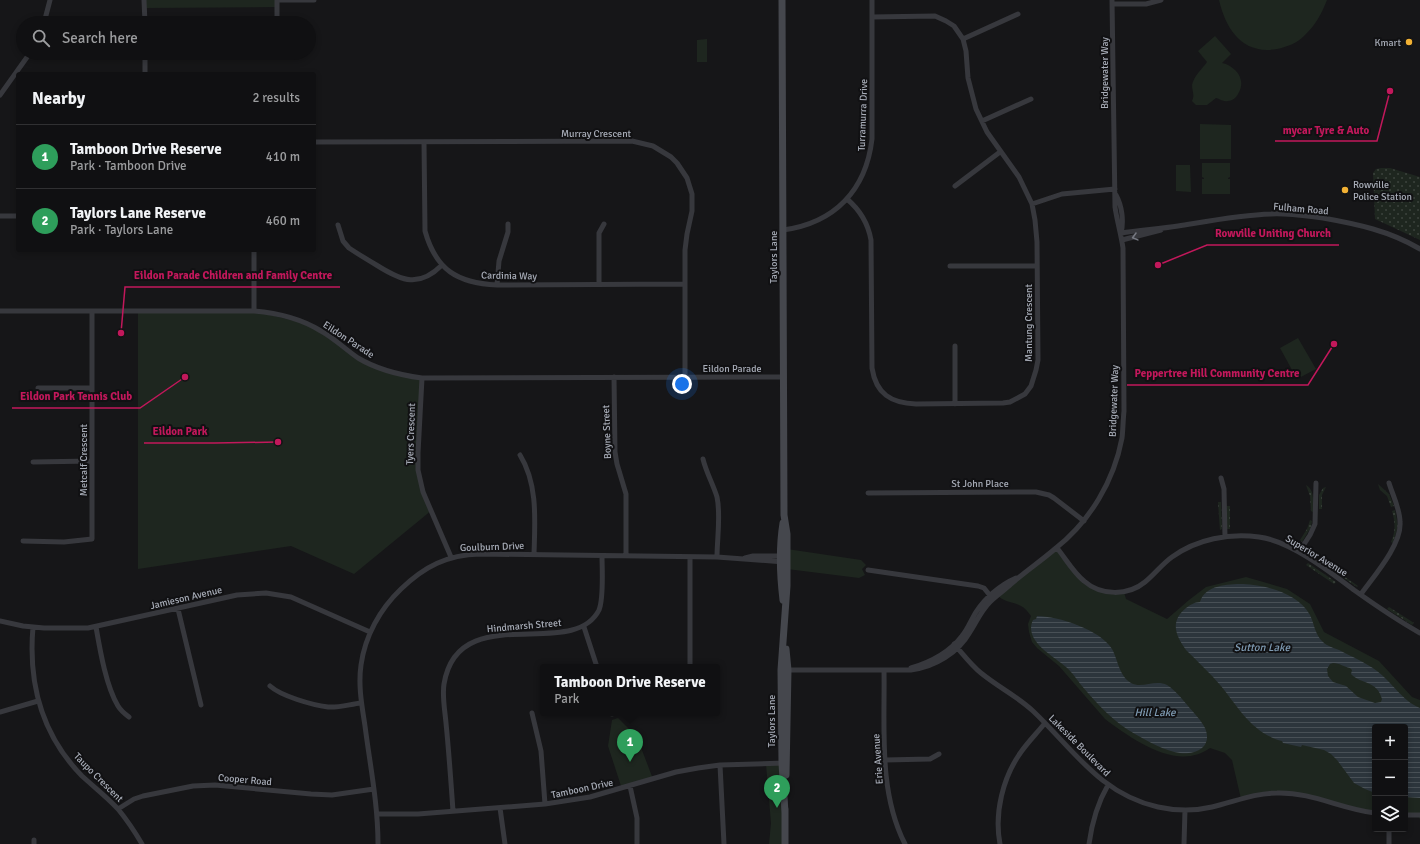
<!DOCTYPE html>
<html lang="en">
<head>
<meta charset="utf-8">
<style>
	:root { --surface:#101012; --page:#19191b; --text:#f1f3f6; --muted:#9c9d9f; --line:#303032; --accent:#f2b134 }
	body { margin:0; font-family:Signika,sans-serif; background:var(--page); color:var(--text) }
	.controls { position:absolute; right:12px; bottom:12px; display:grid; overflow:hidden; border-radius:4px; box-shadow:0 2px 6px #0003 }
	.controls button { width:36px; height:36px; display:grid; place-items:center; padding:0; border:0; border-bottom:1px solid var(--line); background:var(--surface); color:var(--text); font:20px sans-serif }
	.you { position:absolute; left:682px; top:384px; width:14px; height:14px; margin:-10px; border:3px solid #fff; border-radius:50%; background:#1a73e8; box-shadow:0 0 0 6px #1a73e833 }
	.badge { display:grid; place-items:center; width:26px; height:26px; border-radius:50%; background:var(--accent); color:#fff; font-size:13px; font-weight:700 }
	.pin { position:absolute; translate:-50% -33px; filter:drop-shadow(0 1px 2px #0008) }
	.pin::after { content:''; position:absolute; top:21px; width:14px; height:12px; background:inherit; clip-path:polygon(0 0,100% 0,50% 100%) }
	.popup { position:absolute; left:540px; top:664px; width:180px; height:52px; box-sizing:border-box; display:grid; place-content:center; border-radius:4px; background:var(--surface); filter:drop-shadow(0 1px 3px #0005); font-size:13px; white-space:nowrap; color:var(--muted) }
	.popup b { font-size:15px; color:var(--text) }
	.popup::after { content:''; position:absolute; left:50%; top:100%; margin-left:-8px; border:8px solid transparent; border-top-color:var(--surface) }
	.list { margin:0; padding:0; list-style:none }
	h2 { display:flex; justify-content:space-between; align-items:center; height:52px; margin:0; padding:0 16px; font-size:17px }
	h2 small { font-size:13px; font-weight:400; color:var(--muted) }
	.list li { display:grid; grid-template-columns:26px 1fr auto; gap:12px; align-items:center; box-sizing:border-box; height:64px; padding:0 16px; border-top:1px solid var(--line) }
	.list b { display:block; font-size:15px; white-space:nowrap }
	.list p { margin:0; font-size:13px; white-space:nowrap; color:var(--muted) }
	.list em { font-size:13px; font-style:normal; color:var(--muted) }
	.icon { flex:none; width:22px; height:22px; fill:none; stroke:currentColor; stroke-width:2; stroke-linecap:round; stroke-linejoin:round }
	.map { position:relative; flex:none; width:1420px; height:844px; overflow:hidden }
	.search { position:absolute; background:var(--surface); box-shadow:0 2px 6px #0003; left:16px; top:16px; width:300px; height:44px; display:flex; align-items:center; gap:10px; box-sizing:border-box; padding:0 14px; border-radius:22px; color:var(--muted); font-size:15px }
	.panel { position:absolute; background:var(--surface); box-shadow:0 2px 6px #0003; left:16px; top:72px; width:300px; height:180px; border-radius:4px }
	.map>svg:first-child { display:block }
	.grass { fill:url(#grass-dots) }
	.park { fill:#1e261f }
	.water { fill:url(#water-rules); fill-rule:evenodd }
	.lines { fill:none; stroke-linecap:round; stroke-linejoin:round }
	.street { stroke:#37383d; stroke-width:5 }
	.secondary { stroke:#45474d; stroke-width:7 }
	.oneway { stroke:#757881 }
	.poi-dot { fill:#f2b134; stroke:#111113; stroke-width:1.5 }
	.labels { text-anchor:middle; stroke-width:4; stroke-linejoin:round; paint-order:stroke }
	.poi-label { font-size:10px; fill:#a8adb8; stroke:#111113; text-anchor:end }
	.street-label { font-size:10px; fill:#a8adb8; stroke:#111113 }
	.water-label { font-size:11px; font-style:italic; fill:#7f9bb3; stroke:#111113 }
	.leader { fill:none; stroke:#c2185b; stroke-width:1.5 }
	.callout-dot { fill:#c2185b; stroke:#111113; stroke-width:1.5 }
	.callout-label { font-size:11px; text-anchor:middle; font-weight:bold; fill:#c2185b; stroke:#111113; stroke-width:4; stroke-linejoin:round; paint-order:stroke }
</style>
</head>
<body>
<div class="map">
<svg width="1420" height="844" viewBox="0 0 1420 844">
	<defs>
		<pattern id="grass-dots" width="8" height="8" patternUnits="userSpaceOnUse"><rect width="8" height="8" fill="#1e261f"/><path d="M2 2h.1M6 6h.1" fill="none" stroke="#3c433d" stroke-width="1.8" stroke-linecap="round"/></pattern>
		<pattern id="water-rules" width="6" height="5" patternUnits="userSpaceOnUse"><rect width="6" height="5" fill="#2c353c"/><path d="M0 2.5h6" fill="none" stroke="#485056"/></pattern>
	</defs>
	<rect width="100%" height="100%" fill="#161618"/>
	<path class="grass" d="M1381,168h9l30,9v63l-45,-21 -2,-46 3,-4z
		M1378,484l11,10 5,12 -3,1 -4,-11 -7,-6z
		M1306,485c9,5 7,17 7,27l-2,-1 -1,-15z
		M1326,487l-4,8v14h-3v-14l4,-7z
		M1218,502h3l1,27 -2,1z
		M1227,506h3v23h-3z
		M1395,510l3,16 -5,17 -2,-1c5,-11 4,-21 1,-31z
		M1310,520l2,1 -1,6 -9,15 -2,-2 7,-11z
		M1308,563l28,19 -2,2 -28,-19z
		M1331,567l27,19 -1,1 -27,-18z
		M1389,607l25,16 -2,2 -25,-16z"/>
	<path class="park" d="M144,0h133v7l-133,1z
		M1219,0h108c-5,13 -12,26 -23,36 -7,7 -17,11 -27,13 -34,6 -51,-19 -58,-49z
		M1215,36l16,18 -9,9c14,3 25,17 16,31 -2,4 -6,7 -10,7 -5,1 -8,-2 -12,-3l-9,7h-11l-4,-4c3,-6 0,-10 0,-16 2,-9 10,-16 15,-23l-9,-11z
		M707,39v23h-10v-22z
		M1200,124l31,1v34h-31z
		M1202,163h28v14l-2,1v1h2v15h-28v-15h2v-1l-2,-1z
		M1176,165h14l1,27 -15,-1z
		M138,311h116l53,13 51,33 20,11 44,10 -4,92 14,40 -78,64 -63,-28 -153,23z
		M1298,338l18,31 -19,10 -17,-31z
		M1057,548l20,26 18,14 29,4 2,7 41,20 22,-19 17,-13 40,-10 41,12 23,15 14,28 55,29 33,36 8,3v119l-3,-4h-12v-88h-30v86l-84,-20 -50,6 -9,-39 -7,-7 -15,-5c-33,24 -78,-9 -105,-29l-46,-53 -22,-18 -5,-6 -3,-10 -1,-8 3,-8c-3,-4 -6,-8 -10,-10 -9,-5 -16,-3 -24,-11z
		M787,549l74,11 5,5 -4,4 3,6 -6,3 -72,-9z
		M618,718l19,19 16,42 -31,10 -14,-43 4,-26z
		M782,763l3,81h-16l2,-21 -5,-59z"/>
	<path class="water" d="M1243,584c22,1 55,9 67,31 4,8 5,20 13,27 4,4 11,6 16,8 13,7 26,12 38,21 15,11 25,30 43,37v90l-15,-1v-70h-30v66l-10,-4 -11,-6 -17,-23 -6,-6 -7,-4 -22,-5 -1,2 -18,-4 -1,-2c-29,-7 -44,-34 -61,-55 -11,-13 -23,-24 -35,-36 -11,-15 -16,-29 0,-42 4,-3 9,-6 14,-6 5,-17 28,-18 43,-18zM1333,663c7,0 11,4 17,5l2,2 -1,4c11,11 26,6 31,25l-1,3 -6,1 -17,-6 -12,-11 -13,-4 -5,-6 -1,-7 3,-5z
		M1037,616c21,0 64,14 75,33 6,11 7,27 19,34 11,6 24,-4 36,2 8,5 15,14 21,21 6,7 13,14 17,22 8,19 -9,27 -25,25 -15,-2 -31,-11 -45,-19 -20,-11 -38,-30 -53,-48 -5,-6 -9,-13 -16,-19 -12,-11 -43,-26 -33,-47l3,-1z"/>
	<g class="lines">
		<path class="street" d="M144,0l1,23
			M277,0h37
			M1113,4h33l15,-4
			M44,23l6,-23
			M277,23v-23
			M963,39l55,-25
			M145,53v21
			M0,95l30,-42
			M982,121l49,-22
			M314,142l318,-1 21,5 18,11 6,6 10,15 5,16v17l-5,23 -2,16v127
			M424,142l1,89c11,39 32,52 72,54l187,-1
			M955,186l45,-34
			M1116,195c6,11 8,26 5,38
			M847,199c13,11 21,24 24,41l1,128c4,26 19,35 44,36l87,-1 7,-1 15,-8 6,-8 5,-16 2,-10 -1,-118 -2,-22 -3,-16 -13,-27 -32,-45 -11,-23 -8,-31 -2,-27 -3,-12 -9,-13 -8,-5 -11,-5 -63,1
			M1032,204l30,-10 53,-5
			M0,216h18
			M338,225l5,16 6,7c9,6 19,12 29,18 24,15 41,22 64,-1
			M783,230c52,-7 83,-40 89,-91v-139
			M1121,233c19,-3 38,-4 57,-7 31,-5 62,-11 93,-12 17,-1 35,2 52,4 34,6 67,13 97,31
			M1122,240l39,-10
			M950,266h86
			M599,284v-51l5,-9
			M497,285l2,-24 9,-29v-8
			M0,311h254c24,2 46,7 67,20 13,7 24,18 37,27 20,12 41,17 64,20l362,-1
			M254,311v-61
			M614,377l1,75 2,12 9,30v62
			M422,378l-4,75v17l5,22 28,65
			M38,388h54
			M955,404v-58
			M520,455c18,29 15,66 14,99
			M703,459c3,13 10,25 14,38 4,18 0,42 0,60
			M33,462l59,-1
			M1221,478l3,11 1,48
			M868,493l168,-1 13,3 5,3 30,23
			M23,541l41,1 28,-3v-228
			M1057,548c9,11 16,24 27,33 17,15 44,15 61,1 10,-8 17,-18 27,-25 25,-18 57,-24 87,-20 31,4 70,34 95,53 21,15 43,30 66,43
			M1299,552l11,-17 5,-11 1,-41
			M745,558l8,-2h30
			M868,570l110,16 6,2 8,10
			M1361,594c13,-18 41,-50 39,-72 0,-13 -7,-26 -11,-39
			M178,609l23,96
			M0,621l23,5 21,2h44l149,-33 29,-2 25,4 79,35
			M33,627c-5,57 8,107 49,149 12,11 25,21 36,33 9,11 17,23 24,35
			M96,627c4,23 10,59 22,79 3,5 7,8 11,11
			M584,627l13,40
			M954,644c9,10 17,21 27,29 17,14 36,23 52,38 40,38 67,83 125,96 18,4 37,4 54,0 22,-5 42,-14 65,-14 35,-1 64,16 98,20
			M690,667v-110
			M911,668c20,-6 38,-15 51,-32 6,-7 9,-16 14,-24 9,-14 24,-27 40,-34
			M785,670h126c24,-3 47,-17 59,-38 7,-11 11,-21 20,-30 7,-7 15,-12 21,-18 15,-13 30,-23 45,-36 34,-27 58,-67 66,-110 1,-8 1,-18 2,-27l-1,-163c-2,-14 -6,-27 -8,-41l-3,-207
			M884,670c1,58 -6,121 21,174
			M270,686c11,10 42,19 58,21 10,1 23,-3 33,-4
			M0,712l38,-11
			M532,713l9,38 4,53
			M612,713v1
			M885,760l45,-1 9,-5
			M720,765l4,79
			M630,786l7,32v26
			M500,808l5,36
			M118,809l16,-10 9,-3 50,-10 22,-1 96,9 21,1 42,-6
			M453,811c-2,-29 -4,-58 -7,-88 -1,-12 -4,-27 -2,-39 14,-86 129,-22 155,-74 5,-12 3,-41 3,-54
			M377,814h41l127,-10 45,-7 86,-25 22,-4 22,-3 65,-2
			M1405,815h15
			M34,840v4
			M378,844c0,-40 -8,-79 -13,-118 -3,-20 -7,-40 -4,-61 4,-29 19,-56 40,-76 24,-23 46,-34 79,-35l237,3 67,5
			M1000,844c-6,-31 3,-67 21,-92 7,-10 16,-19 24,-29
			M1089,844c3,-22 8,-40 19,-59
			M1184,844l1,-34
			M1389,844v-15"/>
		<path class="secondary" d="M782,0l2,515 3,19v52l-6,84 1,93 3,50
			M783,523c-4,25 -3,52 0,77
			M786,649l2,21 -2,105
			M785,844v-35"/>
	</g>
	<defs><path id="oneway-chevron" d="M-2-3.5L2.5 0L-2 3.5" fill="none" stroke-width="1.6" stroke-linecap="round" stroke-linejoin="round"/></defs>
	<use class="oneway" href="#oneway-chevron" transform="translate(1135 237) rotate(165)"/>
	<g class="poi-dot">
		<circle cx="1409" cy="42" r="4"/>
		<circle cx="1345" cy="190" r="4"/>
	</g>
	<g class="labels">
		<g class="poi-label">
			<text x="1401" y="46">Kmart</text>
			<text x="1353" y="188" text-anchor="start">Rowville<tspan x="1353" dy="12">Police Station</tspan></text>
		</g>
		<g class="street-label">
			<text transform="translate(1104 73) rotate(-90)" y="4">Bridgewater Way</text>
			<text transform="translate(862 115) rotate(-88)" y="4">Turramurra Drive</text>
			<text x="596" y="137">Murray Crescent</text>
			<text transform="translate(1301 208) rotate(5)" y="4">Fulham Road</text>
			<text transform="translate(773 257) rotate(-90)" y="4">Taylors Lane</text>
			<text transform="translate(509 275) rotate(1)" y="4">Cardinia Way</text>
			<text transform="translate(1028 323) rotate(-90)" y="4">Mantung Crescent</text>
			<text transform="translate(349 339) rotate(33)" y="4">Eildon Parade</text>
			<text x="732" y="372">Eildon Parade</text>
			<text transform="translate(1113 401) rotate(-88)" y="4">Bridgewater Way</text>
			<text transform="translate(606 432) rotate(-92)" y="4">Boyne Street</text>
			<text transform="translate(410 434) rotate(-88)" y="4">Tyers Crescent</text>
			<text transform="translate(83 460) rotate(-90)" y="4">Metcalf Crescent</text>
			<text x="980" y="487">St John Place</text>
			<text transform="translate(492 546) rotate(-2)" y="4">Goulburn Drive</text>
			<text transform="translate(1317 555) rotate(31)" y="4">Superior Avenue</text>
			<text transform="translate(186 597) rotate(-13)" y="4">Jamieson Avenue</text>
			<text transform="translate(524 625) rotate(-5)" y="4">Hindmarsh Street</text>
			<text transform="translate(771 721) rotate(-90)" y="4">Taylors Lane</text>
			<text transform="translate(1080 745) rotate(45)" y="4">Lakeside Boulevard</text>
			<text transform="translate(877 759) rotate(-94)" y="4">Erie Avenue</text>
			<text transform="translate(99 777) rotate(45)" y="4">Taupo Crescent</text>
			<text transform="translate(245 779) rotate(5)" y="4">Cooper Road</text>
			<text transform="translate(582 788) rotate(-12)" y="4">Tamboon Drive</text>
		</g>
		<g class="water-label">
			<text x="1262" y="651">Sutton Lake</text>
			<text x="1155" y="716">Hill Lake</text>
		</g>
	</g>
	<path class="leader" d="M1390 91L1377 141H1275M1158 265L1207 245H1339M121 333L125 287H340M1334 344L1308 385H1127M185 377L140 408H12M278 442L215 443H144"/>
	<g class="callout-dot">
		<circle cx="1390" cy="91" r="4"/>
		<circle cx="1158" cy="265" r="4"/>
		<circle cx="121" cy="333" r="4"/>
		<circle cx="1334" cy="344" r="4"/>
		<circle cx="185" cy="377" r="4"/>
		<circle cx="278" cy="442" r="4"/>
	</g>
	<g class="callout-label">
		<text x="1326" y="134">mycar Tyre &amp; Auto</text>
		<text x="1273" y="237">Rowville Uniting Church</text>
		<text x="233" y="279">Eildon Parade Children and Family Centre</text>
		<text x="1217" y="377">Peppertree Hill Community Centre</text>
		<text x="76" y="400">Eildon Park Tennis Club</text>
		<text x="180" y="435">Eildon Park</text>
	</g>
</svg>
<div class="controls">
<button>+</button>
<button>−</button>
<button><svg class="icon" aria-label="layers" viewBox="0 0 24 24"><path d="M12 4l9 5-9 5-9-5zM3 14l9 5 9-5"/></svg></button>
</div>
<div class="you"></div>
<div class="pin badge" style="left:630px;top:762px;background:#2e9e5b">1</div>
<div class="popup"><b>Tamboon Drive Reserve</b>Park</div>
<div class="pin badge" style="left:777px;top:808px;background:#2e9e5b">2</div>
<div class="search"><svg class="icon" aria-label="search" viewBox="0 0 24 24"><circle cx="10" cy="10" r="6"/><path d="M15 15l6 6"/></svg>Search here</div>
<section class="panel">
<h2>Nearby<small>2 results</small></h2>
<ul class="list">
<li><span class="badge" style="background:#2e9e5b">1</span><div><b>Tamboon Drive Reserve</b><p>Park · Tamboon Drive</p></div><em>410 m</em></li>
<li><span class="badge" style="background:#2e9e5b">2</span><div><b>Taylors Lane Reserve</b><p>Park · Taylors Lane</p></div><em>460 m</em></li>
</ul>
</section>
</div>
</body>
</html>
